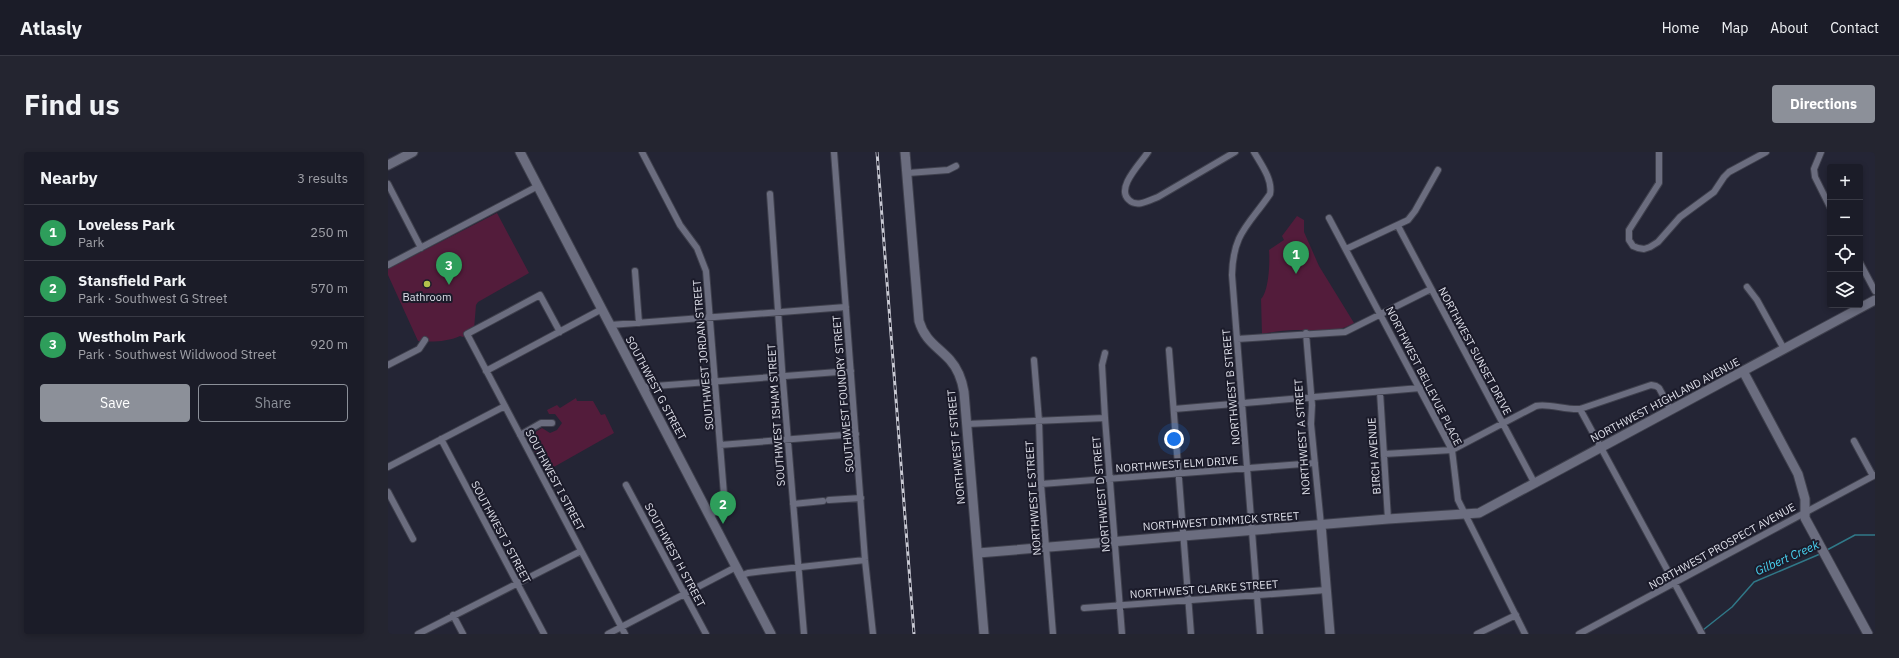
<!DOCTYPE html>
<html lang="en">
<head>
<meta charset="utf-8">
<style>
	:root { --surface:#1b1c28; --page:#242530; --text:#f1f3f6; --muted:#a0a1a8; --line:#393a45; --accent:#8c9099 }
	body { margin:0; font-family:"IBM Plex Sans",sans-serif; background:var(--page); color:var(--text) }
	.controls { position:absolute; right:12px; top:12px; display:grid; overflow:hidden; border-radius:4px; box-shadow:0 2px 6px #0003 }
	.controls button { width:36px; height:36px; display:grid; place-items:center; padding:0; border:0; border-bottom:1px solid var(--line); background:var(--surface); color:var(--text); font:20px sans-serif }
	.you { position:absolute; left:786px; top:287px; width:14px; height:14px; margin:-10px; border:3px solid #fff; border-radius:50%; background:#1a73e8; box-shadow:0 0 0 6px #1a73e833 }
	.badge { display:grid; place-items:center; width:26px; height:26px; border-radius:50%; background:var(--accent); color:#fff; font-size:13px; font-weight:700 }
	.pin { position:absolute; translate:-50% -33px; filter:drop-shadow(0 1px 2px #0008) }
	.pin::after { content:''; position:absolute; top:21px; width:14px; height:12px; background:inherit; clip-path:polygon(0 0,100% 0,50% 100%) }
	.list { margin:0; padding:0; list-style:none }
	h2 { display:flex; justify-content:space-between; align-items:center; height:52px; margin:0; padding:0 16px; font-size:17px }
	h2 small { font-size:13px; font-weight:400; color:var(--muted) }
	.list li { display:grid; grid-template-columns:26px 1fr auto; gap:12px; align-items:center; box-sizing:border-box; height:56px; padding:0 16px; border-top:1px solid var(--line) }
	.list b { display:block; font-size:15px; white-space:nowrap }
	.list p { margin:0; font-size:13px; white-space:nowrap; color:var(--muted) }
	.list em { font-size:13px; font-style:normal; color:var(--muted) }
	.actions { display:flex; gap:8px; padding:12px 16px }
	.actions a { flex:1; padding:9px 0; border:1px solid var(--accent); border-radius:4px; text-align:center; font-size:14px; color:var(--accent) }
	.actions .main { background:var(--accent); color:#fff }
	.icon { flex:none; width:22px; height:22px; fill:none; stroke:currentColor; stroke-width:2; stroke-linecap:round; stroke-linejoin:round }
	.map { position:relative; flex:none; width:1487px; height:482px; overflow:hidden; border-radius:4px }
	header { display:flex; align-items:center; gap:24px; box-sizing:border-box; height:56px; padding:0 20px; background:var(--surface); border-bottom:1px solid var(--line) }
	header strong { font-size:19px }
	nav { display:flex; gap:22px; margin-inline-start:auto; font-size:14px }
	.intro { display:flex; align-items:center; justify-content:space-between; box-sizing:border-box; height:96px; padding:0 24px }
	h1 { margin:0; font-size:28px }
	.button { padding:10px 18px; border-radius:4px; background:var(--accent); color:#fff; font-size:14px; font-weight:700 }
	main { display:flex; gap:24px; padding:0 24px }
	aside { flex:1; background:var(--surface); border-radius:4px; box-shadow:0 2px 6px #0003 }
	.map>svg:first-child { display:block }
	.green { fill:#531c3b }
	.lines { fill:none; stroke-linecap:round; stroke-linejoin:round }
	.stream { stroke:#307888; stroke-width:1.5 }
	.street-casing { stroke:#3f404d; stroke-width:8 }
	.secondary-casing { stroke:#3f404d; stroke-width:11 }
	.street { stroke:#6b6d7f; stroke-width:6 }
	.secondary { stroke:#6b6d7f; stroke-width:9 }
	.rail-casing { stroke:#c8c9d3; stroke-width:3 }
	.rail { stroke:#1b1b2a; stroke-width:1.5; stroke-dasharray:4.5; stroke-linecap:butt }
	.poi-dot { fill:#b3c24b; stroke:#1b1b2a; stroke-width:1.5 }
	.labels { text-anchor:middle; stroke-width:4; stroke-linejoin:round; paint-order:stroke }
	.poi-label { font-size:11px; fill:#dedfe9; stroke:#1b1b2a }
	.street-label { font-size:11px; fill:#dedfe9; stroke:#1b1b2a }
	.water-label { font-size:12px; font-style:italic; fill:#49d4f3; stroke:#1b1b2a }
</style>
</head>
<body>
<header>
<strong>Atlasly</strong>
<nav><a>Home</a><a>Map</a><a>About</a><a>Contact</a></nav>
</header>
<div class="intro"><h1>Find us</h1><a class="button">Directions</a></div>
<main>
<aside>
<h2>Nearby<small>3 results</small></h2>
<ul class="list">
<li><span class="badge" style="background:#2e9e5b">1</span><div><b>Loveless Park</b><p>Park</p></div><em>250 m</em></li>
<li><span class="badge" style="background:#2e9e5b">2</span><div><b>Stansfield Park</b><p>Park · Southwest G Street</p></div><em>570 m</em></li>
<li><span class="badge" style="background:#2e9e5b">3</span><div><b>Westholm Park</b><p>Park · Southwest Wildwood Street</p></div><em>920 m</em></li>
</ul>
<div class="actions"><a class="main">Save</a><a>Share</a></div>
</aside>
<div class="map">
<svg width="1487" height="482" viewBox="0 0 1487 482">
	<rect width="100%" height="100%" fill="#242535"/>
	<path class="green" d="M109,61l32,60 -51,29 -2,3 -2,24 -11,8 -3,-1c-13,6 -28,6 -42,5l-30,-66v-6z
		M909,64l7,4v12l15,34 35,57c-24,13 -33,7 -58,7 -11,0 -23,2 -34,4l-1,-35c8,-8 9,-37 8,-49l15,-10 -2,-4z
		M188,246l1,3h16l8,14 4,-1 9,19 -69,39 -18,-35 15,-9 8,5 7,-3 5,-7 -7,-9h-6l-2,-4 10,-5 3,3z"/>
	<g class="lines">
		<path class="stream" d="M1439,398l28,-15h20
			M1315,478l29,-23 22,-25 66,-28"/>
		<defs>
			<path id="street" d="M254,0l38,73 17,23 9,23 19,236 -16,8
				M446,0l31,408 8,74
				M760,0c-7,11 -33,36 -19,48 8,8 21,0 29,-3l77,-45
				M866,0c7,12 19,28 16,42 -22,32 -37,39 -38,81l28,359
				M1271,0v31l-30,47v10l4,6 5,2 6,1 6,-2 8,-5 22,-25 34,-25 10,-15 5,-5 37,-20
				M1433,0l-7,17 1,8 15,30
				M520,21l40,-3 8,-4
				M0,32l33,64
				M382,42l12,175 22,265
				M941,66l123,232 6,50 67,134
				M1010,74l137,258
				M958,97l62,-29 7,-9 23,-41
				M1472,111l15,28
				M0,113l150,-79
				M247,119l4,52
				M1359,135l10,13 27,49
				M222,173l236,-18
				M172,180l-20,-37 -73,39 158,300
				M918,181l6,72 -1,19 10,101
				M849,187l108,-7 86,-43
				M781,198l22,284
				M717,201l-3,12 3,53 17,216
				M646,208l5,61 2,63 12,150
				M0,213l31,-16 6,-9
				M98,219l116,-62
				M254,235l209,-16
				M992,240l8,127
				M786,257l246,-21
				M1192,257l122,225
				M579,272l138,-6
				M132,283l21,-12h11
				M53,287l103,195
				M1466,289l19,35
				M332,293l136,-11
				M996,302l68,-4 84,-44c12,-3 29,4 44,3l71,-24 5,1 3,2 12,22
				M0,315l117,-61
				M653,332l274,-21
				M238,333l80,149
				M0,340l25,47
				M441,348l32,-2
				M405,352l30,-3
				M352,424l8,-3 16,-2 101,-11
				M696,456l242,-18
				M65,463l10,19
				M30,482l163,-83
				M220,482l128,-67
				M1089,482l39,-19
				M1191,482l296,-159"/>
			<path id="secondary" d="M132,0l251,482
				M517,0l14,169c6,20 18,25 31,39 8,9 12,20 14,32l20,242
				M0,13l25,-13
				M1355,219l55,103 7,25v19l63,116
				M933,373l9,109
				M590,401l410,-34 91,-6 396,-213"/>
		</defs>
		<use href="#street" class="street-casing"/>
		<use href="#secondary" class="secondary-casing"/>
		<use href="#street" class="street"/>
		<use href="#secondary" class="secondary"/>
		<defs>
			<path id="rail" d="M489,0l37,482"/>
		</defs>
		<use href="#rail" class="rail-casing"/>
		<use href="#rail" class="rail"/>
	</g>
	<circle class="poi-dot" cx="39" cy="132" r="4"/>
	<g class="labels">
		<g class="poi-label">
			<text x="39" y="149">Bathroom</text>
		</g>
		<g class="street-label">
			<text transform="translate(1087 199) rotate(62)" y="4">NORTHWEST SUNSET DRIVE</text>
			<text transform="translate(315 203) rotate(-95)" y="4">SOUTHWEST JORDAN STREET</text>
			<text transform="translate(1036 224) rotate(63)" y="4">NORTHWEST BELLEVUE PLACE</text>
			<text transform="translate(843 235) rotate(-95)" y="4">NORTHWEST B STREET</text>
			<text transform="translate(268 236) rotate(62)" y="4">SOUTHWEST G STREET</text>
			<text transform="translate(455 242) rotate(-95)" y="4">SOUTHWEST FOUNDRY STREET</text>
			<text transform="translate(1277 248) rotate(-28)" y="4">NORTHWEST HIGHLAND AVENUE</text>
			<text transform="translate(388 263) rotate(-94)" y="4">SOUTHWEST ISHAM STREET</text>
			<text transform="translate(914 285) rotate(-94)" y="4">NORTHWEST A STREET</text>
			<text transform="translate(568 295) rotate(-95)" y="4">NORTHWEST F STREET</text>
			<text transform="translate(986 304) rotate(-94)" y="4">BIRCH AVENUE</text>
			<text transform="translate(789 312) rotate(-4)" y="4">NORTHWEST ELM DRIVE</text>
			<text transform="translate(167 328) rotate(62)" y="4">SOUTHWEST I STREET</text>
			<text transform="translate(713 342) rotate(-95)" y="4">NORTHWEST D STREET</text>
			<text transform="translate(645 346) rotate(-94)" y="4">NORTHWEST E STREET</text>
			<text transform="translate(833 369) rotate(-4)" y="4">NORTHWEST DIMMICK STREET</text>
			<text transform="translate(113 380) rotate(62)" y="4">SOUTHWEST J STREET</text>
			<text transform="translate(1334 394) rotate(-29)" y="4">NORTHWEST PROSPECT AVENUE</text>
			<text transform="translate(287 403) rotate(62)" y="4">SOUTHWEST H STREET</text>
			<text transform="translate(816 437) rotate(-4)" y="4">NORTHWEST CLARKE STREET</text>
		</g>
		<g class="water-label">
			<text transform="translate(1399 406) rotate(-24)" y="4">Gilbert Creek</text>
		</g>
	</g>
</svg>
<div class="controls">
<button>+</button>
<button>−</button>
<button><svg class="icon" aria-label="locate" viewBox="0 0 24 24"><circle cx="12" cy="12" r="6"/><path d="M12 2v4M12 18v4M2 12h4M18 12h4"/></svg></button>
<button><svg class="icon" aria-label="layers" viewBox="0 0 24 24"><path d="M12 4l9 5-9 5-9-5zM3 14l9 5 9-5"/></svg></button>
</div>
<div class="you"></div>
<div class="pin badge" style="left:908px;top:122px;background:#2e9e5b">1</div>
<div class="pin badge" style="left:335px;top:372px;background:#2e9e5b">2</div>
<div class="pin badge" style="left:61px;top:133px;background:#2e9e5b">3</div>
</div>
</main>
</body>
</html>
